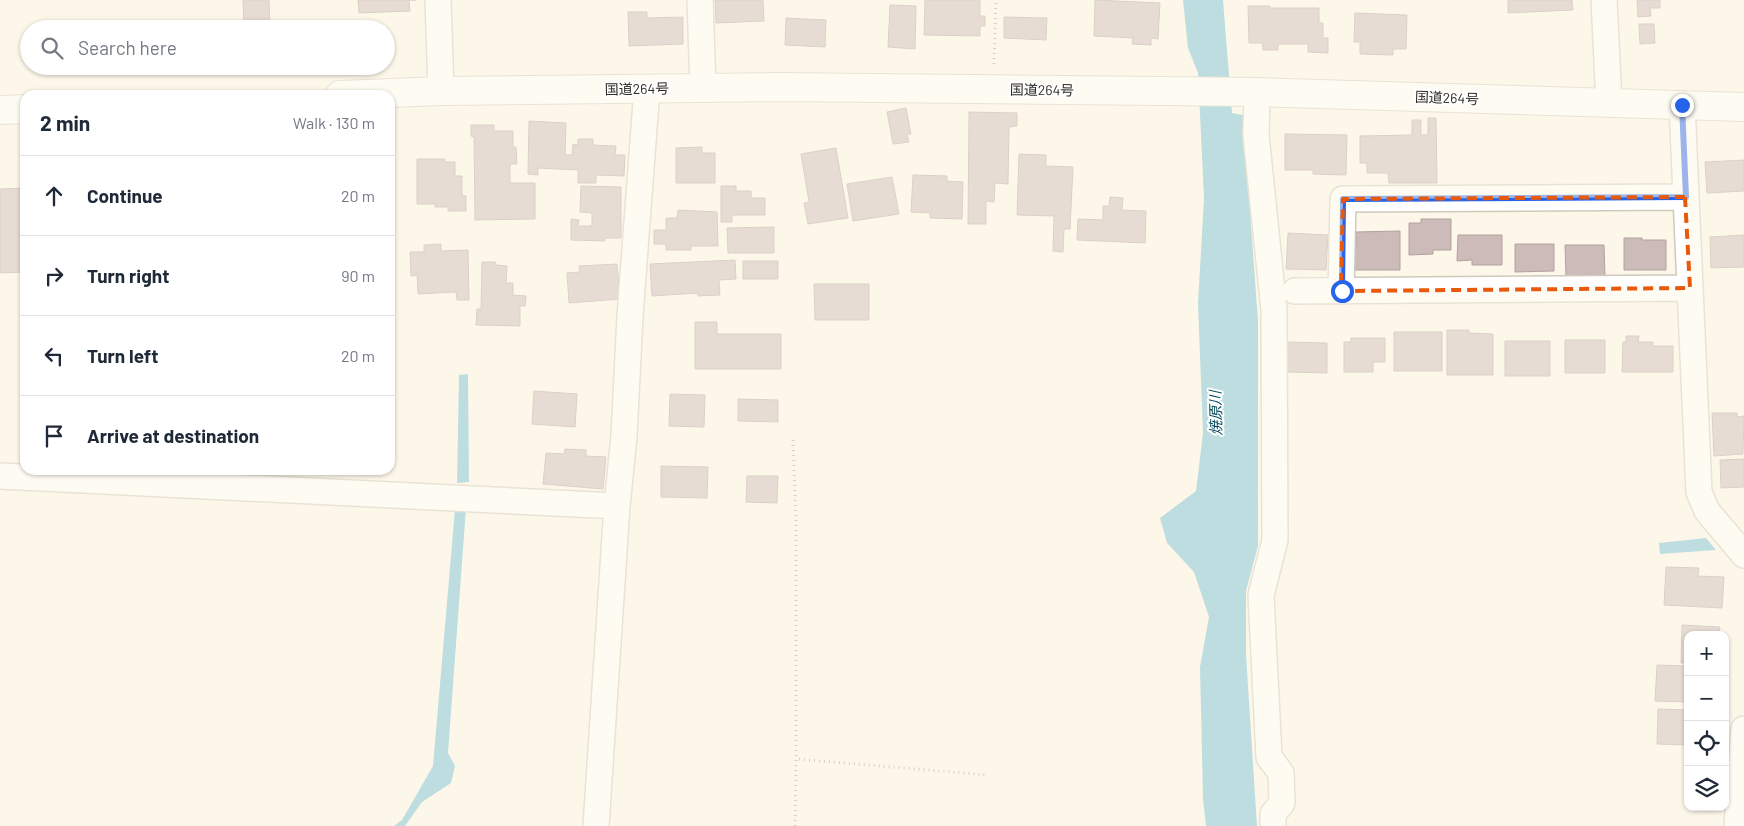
<!DOCTYPE html>
<html lang="en">
<head>
<meta charset="utf-8">
<style>
	:root { --surface:#fff; --page:#f6f6f7; --text:#1f2937; --muted:#747a83; --line:#e0e1e3 }
	body { margin:0; font-family:Barlow,"Noto Sans JP",sans-serif; background:var(--page); color:var(--text) }
	.controls { position:absolute; right:15px; bottom:15px; display:grid; overflow:hidden; border-radius:10px; box-shadow:0 1px 4px #0004 }
	.controls button { width:45px; height:45px; display:grid; place-items:center; padding:0; border:0; border-bottom:1px solid var(--line); background:var(--surface); color:var(--text); font:25px sans-serif }
	.stop { position:absolute; width:15px; height:15px; margin:-11px; border:4px solid #2563eb; border-radius:50%; background:#fff }
	.stop.end { background:#2563eb; border-color:#fff; box-shadow:0 1px 5px #0008 }
	.list { margin:0; padding:0; list-style:none }
	h2 { display:flex; justify-content:space-between; align-items:center; height:65px; margin:0; padding:0 20px; font-size:21px }
	h2 small { font-size:16px; font-weight:400; color:var(--muted) }
	.list li { display:grid; grid-template-columns:32px 1fr auto; gap:15px; align-items:center; box-sizing:border-box; height:80px; padding:0 20px; border-top:1px solid var(--line) }
	.list b { display:block; font-size:19px; white-space:nowrap }
	.list em { font-size:16px; font-style:normal; color:var(--muted) }
	.icon { flex:none; width:28px; height:28px; fill:none; stroke:currentColor; stroke-width:2; stroke-linecap:round; stroke-linejoin:round }
	.map { position:relative; flex:none; width:1744px; height:826px; overflow:hidden }
	.search { position:absolute; background:var(--surface); box-shadow:0 1px 4px #0004; left:20px; top:20px; width:375px; height:55px; display:flex; align-items:center; gap:12px; box-sizing:border-box; padding:0 18px; border-radius:28px; color:var(--muted); font-size:19px }
	.panel { position:absolute; background:var(--surface); box-shadow:0 1px 4px #0004; left:20px; top:90px; width:375px; height:385px; border-radius:15px }
	.map>svg:first-child { display:block }
	.water { fill:#70bdd6 }
	.building { fill:#cdbbba; stroke:#b2a1a0 }
	.lines { fill:none; stroke-linecap:round; stroke-linejoin:round }
	.street-casing { stroke:#cfcabc; stroke-width:28 }
	.highway-casing { stroke:#cfcabc; stroke-width:30 }
	.path { stroke:#a7a298; stroke-width:3; stroke-dasharray:1 4; stroke-linecap:butt }
	.street { stroke:#fff; stroke-width:25 }
	.highway { stroke:#fff; stroke-width:28 }
	.route { stroke:#2563eb; stroke-width:6 }
	.marked { fill:none; stroke:#e8590c; stroke-width:4; stroke-dasharray:10 6; stroke-linejoin:round }
	.labels { text-anchor:middle; stroke-width:4; stroke-linejoin:round; paint-order:stroke }
	.street-label { font-size:14px; fill:#2e2c27; stroke:#fff }
	.water-label { font-size:15px; font-style:italic; fill:#01495a; stroke:#fff }
</style>
</head>
<body>
<div class="map">
<svg width="1744" height="826" viewBox="0 0 1744 826">
	<rect width="100%" height="100%" fill="#fdf7e9"/>
	<path class="water" d="M1183,0h40l9,113 11,2 15,206v225l-12,45v64l11,171h-51l-3,-27 -3,-132 9,-50 -15,-45 -27,-29 -7,-25 36,-27 7,-58 -5,-129 6,-106 -6,-125 -10,-25z
		M468,374l1,108 -12,1 2,-108z
		M466,508l-18,245 7,13 -4,17 -29,19 -17,24h-11l8,-6 31,-54 22,-257z
		M1706,538l10,12 -56,4 -1,-11z"/>
	<path class="building" d="M243,0h26l1,29h-26z
		M358,0h58h-7l1,11 -51,2z
		M715,0h48l1,21 -48,2z
		M925,0h55v16h5v10h-5v10l-56,-1z
		M1095,0l65,3 -2,36 -7,-1v7l-19,-1 1,-6 -39,-2z
		M1508,0h64l1,10 -65,3z
		M1637,0h23v8h-10l1,8 -13,1z
		M890,5l26,1 -1,43 -27,-2z
		M1248,6h22v2h49v15h4v15h5v15l-20,-1v-8h-30v6h-15l-1,-7h-13z
		M628,12h19v6l36,-1v27l-54,2z
		M1355,13l52,2 -1,34h-13v6l-33,-1v-12h-6z
		M1004,17l43,1 -1,22 -42,-2z
		M786,18l40,2 -1,27 -40,-2z
		M1639,24h15l1,19 -15,1z
		M906,108l5,26h-4l2,8 -16,2 -6,-32z
		M969,112l48,1v13l-8,1 -1,57 -13,-1 -1,19 -8,-1v23h-18z
		M1428,118h8l1,65h-48l-1,-10h-21v-10h-7v-27l52,-1v-15h9v15h7z
		M529,121l37,2 -1,32h7l1,-11 5,1v-6h15v6l23,1 -1,9h10l-1,21 -28,-1v8h-18v-13l-40,-2v7l-10,-1z
		M471,125h23v6h19v16h3l1,17h-7v19h25v36l-60,1 -1,-83 -3,-1z
		M1285,134l62,1 -1,40 -33,-1v-4h-28z
		M702,147v6h13v30h-39v-35z
		M836,148l12,70 -40,6 -4,-21 5,-1 -8,-48z
		M1019,154l27,1v11l27,1 -3,62h-6l-1,23 -10,-1 1,-35 -37,-1z
		M417,159h28v3h10v14h7v19l4,1v15h-18v-4h-13v-3h-18z
		M1744,160v31l-37,2 -2,-31z
		M913,175l34,1v5l16,1 -1,37 -32,-1v-5l-19,-1z
		M892,177l7,37 -46,7 -6,-37z
		M581,186l40,1v51h-16v3l-34,-1v-21l8,1 -1,6h14v-13l-12,-1z
		M721,186h15v5h15v7h14v17h-33v7h-11z
		M25,188v84l-25,1v-84z
		M1110,197l13,1 -1,12 24,1 -1,32 -68,-3 1,-21 25,1v-14h6z
		M678,210l39,2 1,34h-27v4h-25v-6h-12v-14h12v-12h11z
		M1421,219h30v31h-18v4l-24,1v-32h12z
		M774,227v26h-46l-1,-25z
		M1400,231v39h-50v-22l6,1v-17z
		M1288,233l40,2 -2,35 -40,-1z
		M1458,235h44v30h-30v-5l-15,1z
		M1744,235v32l-33,1 -1,-31z
		M1624,238h18v2h24v30h-42z
		M441,244v7l27,-1 1,50h-12l-1,-8 -38,2 -1,-19 -6,1 -1,-24h14v-7z
		M1515,244h39v27l-39,1z
		M1565,245h39l1,31 -39,1z
		M735,260l1,19 -17,1 1,15 -22,1v-3l-46,3 -2,-32z
		M743,261h35v18h-35z
		M482,262h13l1,3 11,1 -1,17h7v12l13,1 -1,10h-5v20l-44,-1 1,-16h4z
		M617,264l3,35 -51,4 -2,-30 13,-1 -1,-6z
		M814,284h55v36h-54z
		M695,322h22v12h64v35h-86z
		M1447,330h22v3l24,1v41h-46z
		M1394,332h48v39h-48z
		M1626,336h13l-1,6h15v4h20v26h-51l1,-30h3z
		M1351,338h34v24h-12v10h-29v-30h7z
		M1565,340h40v33h-40z
		M1505,341h45v35h-45z
		M1287,342l40,1v30l-40,-1z
		M534,391l43,3 -2,33 -43,-3z
		M670,394l35,1 -1,32 -35,-1z
		M738,399l40,1v22l-40,-1z
		M1712,413h25v4l7,-1 -1,38 -29,2z
		M565,449l21,1v6l20,1 -3,32 -60,-5 3,-31 18,1z
		M1744,459v28l-23,1 -1,-28z
		M661,466l47,1 -1,31 -46,-1z
		M747,476h31l-1,27 -31,-1z
		M1666,567l33,1 -1,8 26,1 -2,31 -58,-3z
		M1682,625l38,2 -1,8h-31v28h-7z
		M1657,665l31,1v36l-33,-1z
		M1658,709l30,1v35l-31,-1z"/>
	<g class="lines">
		<defs>
			<path id="street" d="M438,0l3,91
				M700,0l3,88
				M1604,0l5,103
				M1257,92l-1,43 18,175 1,230 -14,55 8,162 12,16 1,30 -9,11v12
				M1682,105l17,387 8,19 37,44
				M1295,291l395,-3
				M1341,291l2,-92 342,-2
				M0,476l617,30
				M596,826l21,-320 7,-70 6,-120 17,-228
				M1737,826l7,-97"/>
			<path id="highway" d="M340,95l101,-4 337,-4 479,5 487,15
				M0,110l25,-1"/>
		</defs>
		<use href="#street" class="street-casing"/>
		<use href="#highway" class="highway-casing"/>
		<path class="path" d="M994,64l2,-64
			M793,440l3,83v236
			M795,826l1,-67 192,16"/>
		<use href="#street" class="street"/>
		<use href="#highway" class="highway"/>
	</g>
	<g class="lines">
		<path class="route" d="M1342,291l1,-92 343,-2 -4,-92"/>
	</g>
	<path d="M0 0H1744V826H0ZM1685,197l5,91 -349,3 2,-92z" fill="#fdf7e9" fill-opacity=".55" fill-rule="evenodd"/>
	<path class="marked" d="M1685,197l5,91 -349,3 2,-92z"/>
	<g class="labels">
		<g class="street-label">
			<text transform="translate(637 89) rotate(-1)" y="5">国道264号</text>
			<text transform="translate(1042 90) rotate(1)" y="5">国道264号</text>
			<text transform="translate(1447 98) rotate(2)" y="5">国道264号</text>
		</g>
		<g class="water-label">
			<text transform="translate(1216 413) rotate(-91)" y="5">焼原川</text>
		</g>
	</g>
</svg>
<div class="controls">
<button>+</button>
<button>−</button>
<button><svg class="icon" aria-label="locate" viewBox="0 0 24 24"><circle cx="12" cy="12" r="6"/><path d="M12 2v4M12 18v4M2 12h4M18 12h4"/></svg></button>
<button><svg class="icon" aria-label="layers" viewBox="0 0 24 24"><path d="M12 4l9 5-9 5-9-5zM3 14l9 5 9-5"/></svg></button>
</div>
<div class="stop" style="left:1342px;top:291px"></div>
<div class="stop end" style="left:1682px;top:105px"></div>
<div class="search"><svg class="icon" aria-label="search" viewBox="0 0 24 24"><circle cx="10" cy="10" r="6"/><path d="M15 15l6 6"/></svg>Search here</div>
<section class="panel">
<h2>2 min<small>Walk · 130 m</small></h2>
<ul class="list">
<li><svg class="icon" aria-label="ahead" viewBox="0 0 24 24"><path d="M12 20V5M6 11l6-6 6 6"/></svg><div><b>Continue</b></div><em>20 m</em></li>
<li><svg class="icon" aria-label="right" viewBox="0 0 24 24"><path d="M7 20v-9h11M14 6l5 5-5 5"/></svg><div><b>Turn right</b></div><em>90 m</em></li>
<li><svg class="icon" aria-label="left" viewBox="0 0 24 24"><path d="M17 20v-9H6M10 6l-5 5 5 5"/></svg><div><b>Turn left</b></div><em>20 m</em></li>
<li><svg class="icon" aria-label="arrive" viewBox="0 0 24 24"><path d="M6 21V4h12l-3 4 3 4H6"/></svg><div><b>Arrive at destination</b></div></li>
</ul>
</section>
</div>
</body>
</html>
